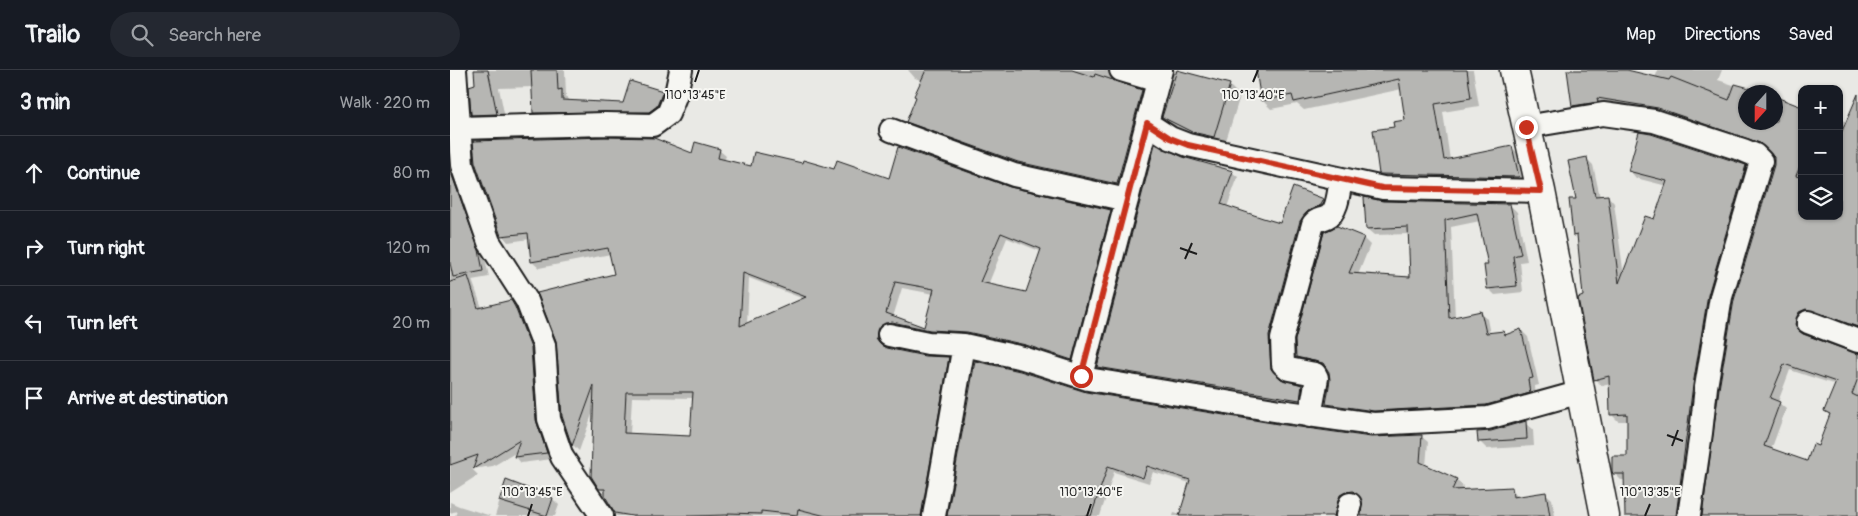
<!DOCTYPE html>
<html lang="en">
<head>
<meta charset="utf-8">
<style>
	:root { --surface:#171b24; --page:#242831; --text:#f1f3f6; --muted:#9ea1a6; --line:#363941 }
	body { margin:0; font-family:Pangolin,sans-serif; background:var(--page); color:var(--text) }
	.controls { position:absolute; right:15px; top:15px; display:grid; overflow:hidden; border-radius:10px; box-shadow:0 1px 4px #0004 }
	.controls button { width:45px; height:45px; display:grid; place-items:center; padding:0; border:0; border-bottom:1px solid var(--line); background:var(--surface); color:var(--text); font:25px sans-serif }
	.compass { position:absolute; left:1288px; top:15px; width:45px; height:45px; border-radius:50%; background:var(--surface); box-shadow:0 1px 4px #0004; rotate:201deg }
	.stop { position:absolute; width:15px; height:15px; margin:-11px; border:4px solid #c8321e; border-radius:50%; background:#fff }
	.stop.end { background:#c8321e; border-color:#fff; box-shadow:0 1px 5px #0008 }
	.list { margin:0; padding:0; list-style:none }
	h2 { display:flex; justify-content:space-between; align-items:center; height:65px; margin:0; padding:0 20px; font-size:21px }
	h2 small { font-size:16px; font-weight:400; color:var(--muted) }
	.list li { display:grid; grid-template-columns:32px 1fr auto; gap:15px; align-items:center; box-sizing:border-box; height:75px; padding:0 20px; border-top:1px solid var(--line) }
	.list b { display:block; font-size:19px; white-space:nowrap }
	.list em { font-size:16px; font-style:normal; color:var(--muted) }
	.icon { flex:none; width:28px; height:28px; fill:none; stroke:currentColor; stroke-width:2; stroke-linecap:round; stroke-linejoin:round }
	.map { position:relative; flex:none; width:1408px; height:446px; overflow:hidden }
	header { display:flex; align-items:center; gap:30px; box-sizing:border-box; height:70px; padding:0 25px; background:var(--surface); border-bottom:1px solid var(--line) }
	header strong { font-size:24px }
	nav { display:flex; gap:28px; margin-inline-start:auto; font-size:18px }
	.search { width:350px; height:45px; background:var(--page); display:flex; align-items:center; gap:12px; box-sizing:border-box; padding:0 18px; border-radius:28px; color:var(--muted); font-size:19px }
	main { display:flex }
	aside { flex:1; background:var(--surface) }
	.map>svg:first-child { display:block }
	.shadow { fill:#0003; fill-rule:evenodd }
	.building { fill:#b6b6b3; stroke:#1c1c1c; fill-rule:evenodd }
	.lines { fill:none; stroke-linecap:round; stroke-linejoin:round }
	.minor-casing { stroke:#1c1c1c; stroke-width:26 }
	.tertiary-casing { stroke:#1c1c1c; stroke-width:31 }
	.minor { stroke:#f6f6f2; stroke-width:22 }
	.tertiary { stroke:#f6f6f2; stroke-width:28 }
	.route { stroke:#c8321e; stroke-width:6 }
	.ticks { fill:none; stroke:#1c1c1c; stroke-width:2 }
	.ticks-label { font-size:12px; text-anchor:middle; fill:#1c1c1c; stroke:#f6f6f2; stroke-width:4; stroke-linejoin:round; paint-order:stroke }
</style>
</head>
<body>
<header>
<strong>Trailo</strong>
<div class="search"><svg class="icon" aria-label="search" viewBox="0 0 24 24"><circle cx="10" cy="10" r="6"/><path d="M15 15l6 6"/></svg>Search here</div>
<nav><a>Map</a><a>Directions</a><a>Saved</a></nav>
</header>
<main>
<aside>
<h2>3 min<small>Walk · 220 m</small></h2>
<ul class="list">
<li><svg class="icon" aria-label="ahead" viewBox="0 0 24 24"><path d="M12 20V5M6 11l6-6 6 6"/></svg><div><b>Continue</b></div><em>80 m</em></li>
<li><svg class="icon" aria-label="right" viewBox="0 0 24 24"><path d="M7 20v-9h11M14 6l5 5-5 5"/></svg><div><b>Turn right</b></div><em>120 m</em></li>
<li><svg class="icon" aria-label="left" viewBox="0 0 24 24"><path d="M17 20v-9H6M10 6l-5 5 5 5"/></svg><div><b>Turn left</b></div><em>20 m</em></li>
<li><svg class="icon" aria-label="arrive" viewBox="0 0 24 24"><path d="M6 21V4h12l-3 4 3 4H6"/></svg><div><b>Arrive at destination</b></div></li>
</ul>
</aside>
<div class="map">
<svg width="1408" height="446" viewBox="0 0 1408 446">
	<rect width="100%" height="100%" fill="#e9e9e5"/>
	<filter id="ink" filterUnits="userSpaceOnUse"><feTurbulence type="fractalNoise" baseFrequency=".02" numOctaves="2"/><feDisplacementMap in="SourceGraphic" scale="10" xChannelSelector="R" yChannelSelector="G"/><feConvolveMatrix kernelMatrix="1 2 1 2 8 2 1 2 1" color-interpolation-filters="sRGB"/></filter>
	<g filter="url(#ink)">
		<path class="shadow" d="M25,0h90l1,26 5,6 53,2 38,-12 10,9 -6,14 -122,7 -9,-10 -2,-25 -34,1 7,35h-19l-9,-9z
			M458,0h210l-3,3v9l26,9 7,7 -24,93 -98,-22 -111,-41 -7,-7 15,-40 -8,-3z
			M724,0l56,16 10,10 -16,51 -20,-4 -30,-16 -11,-10z
			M807,0h216l6,36 -36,6 7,48 62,-13 8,9 6,29 -137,-3 -9,-9 27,-52 -5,-32 -98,21 -7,-6 -26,5 -8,-8z
			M1119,0h42l44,8 3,-8h64l-4,10 37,12h-9v30h30v-22l26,9v107h37v-97l19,7v204l-56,-5 2,11 50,19 4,-1v162h-155l32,-216 40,-142 -8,-9 -101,-34 -86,-3 -7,-7zM1340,300l46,15 -11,26 6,6 -12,31 -11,14 -37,-12 15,-41 -8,-7z
			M0,38l5,66 30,84 4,19 -17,3 10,28 28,-7 11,14 16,40 15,104 -31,4 -6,-7 2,-4 -24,14 -21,3 6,6 -28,18z
			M269,80l7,6 -2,5 28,7 82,3 55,8 120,10 101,22 7,6 -39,148 -193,-32 -2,15 42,9 23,1 6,7 -26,151h-294v-5l-2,5h-16l-10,-22 -6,-6 -6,-79 -15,42 -6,-6 -10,-29 52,-142 -4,-20 -72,14 -7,-6 -2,-23 -22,3 -6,-7 191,-80zM557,168l35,14 -15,41 -39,-8zM299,208l55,21 -57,26zM452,218l32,6 -10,35 -31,-12zM182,327l62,1 -3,40 -61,-4z
			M733,88l49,14 6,5 -11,30 53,17 43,-24 6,5 -55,137 2,34 4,4 22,6 5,6 -2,13 -201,-33 -6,-5z
			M1137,89l6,6 7,32 8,-1 6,7 10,73 30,-56 13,-34 -31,-8 -6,-7 115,-4 7,6 -69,343h-56l-2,-36h-4l-7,-7 14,-16v-36h-10l-7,-7 -1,-30 -8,2 -7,-7 -16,-140 -4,-4 2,-35z
			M933,132l127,3 7,7 10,49 -7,1 3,30 -28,3 -6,-6 1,-23 -10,-45 -29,6 4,91 25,-6 7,7 3,15 14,-2 3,3 14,-5 7,7 11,48 -4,1 1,13 -43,12 -112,6 -47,-6 -7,-7 4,-24 -1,-8 -2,-3 -24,-6 -7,-7 66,-118 7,7 -12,30 53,3 -1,-44 -36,1 -7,-6z
			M636,323l285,45 50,-2 7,6 -2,24 30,14 7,6 -2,5 51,-3 6,10 27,-5 7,6 3,17h-194l3,-15 -4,-4h-7l-11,19h-169l1,-3 7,2 9,-32 -37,-11 -4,11 -35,-11 -14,44h-151z
			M1075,353l8,7 1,16 -47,3 -8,-8 13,-9z
			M56,412l47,17 6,6 -4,11h-60z
			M0,432l9,4 32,10h-36l2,-5 -7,2z"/>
		<path class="building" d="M24,0h14l9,44 -26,1 -2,-29 6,-2z
			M81,0h26l1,20 4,-1v11l61,3 7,-22 33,10 -6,15 -8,6 -116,1z
			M476,0h146l22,7 1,-3 47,16 -25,94 -99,-22 -112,-40 10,-25 -2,-1z
			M727,0l53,14 -16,53 -22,-5 -30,-15z
			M806,0h211l4,28 -36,6 9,56 68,-14 7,31 -140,-3 -6,-44 21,-3 -1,-5 12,-2 -6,-41 -105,23 -2,-7 -31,6z
			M1117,0h60l42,10 2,-3 58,23 6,-16 29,8h-18v30h30v-25l26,10v54l-6,15 6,2v38h37v-78l19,-44v233l-52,-18 -7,3 -4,12 3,6 5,4 55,20v24l-6,16 6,3v119h-156l17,-127 15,-89 40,-135v-8l-14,-14 -102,-35 -61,-10 1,4 -26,4zM1334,294l52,18 -12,29 6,3 -12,32 -5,-2 -6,17 -43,-15 16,-44 -10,-4z
			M1189,62l12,2 95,31 -38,130 -15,90 -17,131h-51l-1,-42h-11l-1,-3v-15h15v-42l-17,1 -1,-39 -15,4 -16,-82 5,-2 -6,-61 -4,1 -4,-37h7l-8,-38 19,-4 8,39 13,-1 11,88 26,-67 9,3 13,-38 -39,-10z
			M155,67l49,1 38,15 3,-11 25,7 -2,9 33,8 3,-14 48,11 1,-3 31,9 3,-9 52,18 9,-31 112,40 101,23 -39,150 -46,-15 -59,-13 -37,-2 -38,-8 -12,4 -4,13 4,5 6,4 39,8 24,1 -28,159h-95l-28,-7 -1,6 -36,-4v3l-33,-1v2l-37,1h-59l-17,-3 -10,-17v-7h-6l-8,-13 3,-91 -22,61 -10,-30 -6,-75 -19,-48 77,-19 -6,-26 -77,14 -3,-29 -27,3 -26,-74 -2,-21zM551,163l40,16 -15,43 -46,-10zM293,203l63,24 -66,29zM445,212l39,7 -10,38 -38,-14zM176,322h67l-3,44 -66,-3z
			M705,74l28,13 50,14 -12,33 42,14 17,5 13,-36 31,12 -3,6 -13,6 -8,10 -31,115 2,33 10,10 21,6 -2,15 -203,-33z
			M0,100l29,80 4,21 -30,6 -3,-14z
			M914,127l19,4 127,3 11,50 -8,2 4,30 -30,3 -3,-24h4l-11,-52 -32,7 4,98 32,-7 5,22 18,-2 1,4 16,-6 12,49 -5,1 2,14 -44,12 -112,6 -48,-7 4,-24 -1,-8 -6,-9 -27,-6 -1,-17 29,-108 13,-6 27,11 -15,36 61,4 -2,-50 -42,2z
			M18,206l10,32 33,-8 4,7 16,41 5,72 11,33 -33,4 6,-17 -47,29 5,-14 -28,10v-183z
			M525,291l45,10 66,21 192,32 93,13 51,-2 -2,27 37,17 -5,11 60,-3 1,10 33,-5 4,24h-189l1,-16 -9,-9 -7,1 -6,3 -6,21h-155l11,-36 -43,-14 -4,12 -35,-12 -17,50h-144z
			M1076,351l1,18 -49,3 -1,-10 14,-1z
			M56,410l47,18 -6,18 -48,-15z"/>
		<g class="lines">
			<defs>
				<path id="minor" d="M5,0l7,95 27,77 38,59 17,44 5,74 13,38 40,59
					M671,0l37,11
					M711,0l-14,53 23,15 18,7 195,43 158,3
					M1075,57l78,-13 51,7 89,29 12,5 6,6 -40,136 -15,90 -5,46 -12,83
					M9,58l146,-4 48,1 15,-11 8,-20 5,-24
					M441,60l123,45 113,25
					M1358,252l50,19
					M439,265l39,8 36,2
					M631,306l66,-253
					M860,346l7,-38 -2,-4 -26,-5 -6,-5 -1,-25 31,-115c4,-5 8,-4 14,-7 11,-5 12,-28 14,-38
					M484,446l30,-171 59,13 65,21 192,32 93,13 115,-6 93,-26
					M897,446l3,-12"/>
				<path id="tertiary" d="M1064,0l27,121 64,325"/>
			</defs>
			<use href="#minor" class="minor-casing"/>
			<use href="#tertiary" class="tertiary-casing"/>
			<use href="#minor" class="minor"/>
			<use href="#tertiary" class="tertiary"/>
		</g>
	</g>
	<g class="lines" filter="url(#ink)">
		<path class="route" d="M631,306l66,-253 23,15 18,7 194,43 159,3 -15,-64"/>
	</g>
	<path class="ticks" d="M245,12l4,-12M803,12l5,-12M730,178l17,6M735,189l7,-16M1217,365l16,6M1222,376l6,-16M78,446l4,-12M637,446l4,-12M1195,446l5,-12"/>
	<g class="ticks-label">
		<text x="245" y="29">110°13'45"E</text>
		<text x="803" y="29">110°13'40"E</text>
		<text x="82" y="426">110°13'45"E</text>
		<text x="641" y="426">110°13'40"E</text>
		<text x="1200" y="426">110°13'35"E</text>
	</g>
</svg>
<div class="controls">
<button>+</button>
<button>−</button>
<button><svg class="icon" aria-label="layers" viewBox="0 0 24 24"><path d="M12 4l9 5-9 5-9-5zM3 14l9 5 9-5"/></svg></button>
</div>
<svg class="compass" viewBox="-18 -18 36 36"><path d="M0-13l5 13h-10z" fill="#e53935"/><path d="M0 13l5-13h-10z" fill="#9ea1a6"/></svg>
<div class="stop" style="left:631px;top:306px"></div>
<div class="stop end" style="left:1076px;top:57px"></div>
</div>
</main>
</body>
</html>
